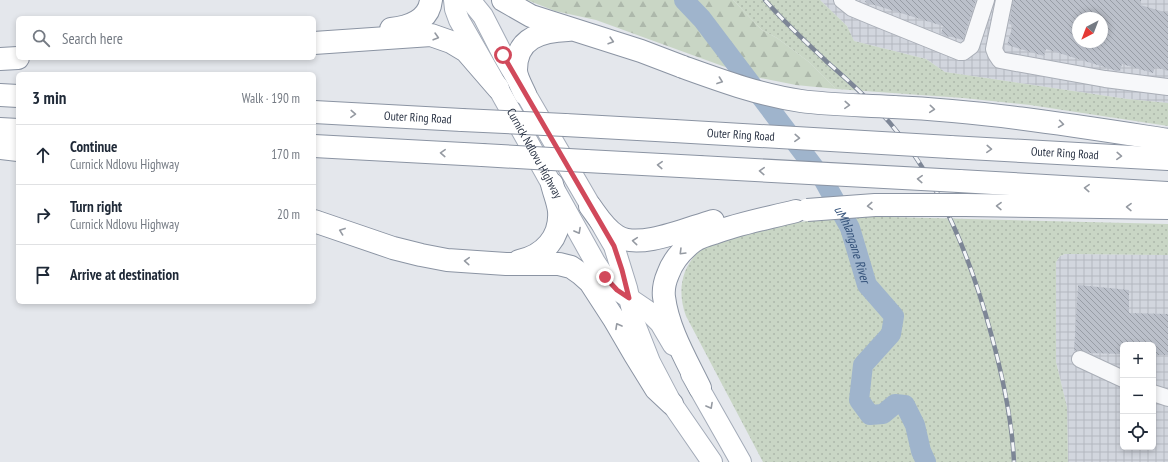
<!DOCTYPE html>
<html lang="en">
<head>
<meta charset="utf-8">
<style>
	:root { --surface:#fff; --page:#f2f2f3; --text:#1f2937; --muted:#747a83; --line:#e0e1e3 }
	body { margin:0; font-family:"PT Sans Narrow",sans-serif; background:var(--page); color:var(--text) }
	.controls { position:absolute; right:12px; bottom:12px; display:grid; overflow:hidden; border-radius:6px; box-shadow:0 2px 6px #0003 }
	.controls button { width:36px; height:36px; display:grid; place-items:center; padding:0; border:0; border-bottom:1px solid var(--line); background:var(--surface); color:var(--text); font:20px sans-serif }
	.compass { position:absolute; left:1072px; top:12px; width:36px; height:36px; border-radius:50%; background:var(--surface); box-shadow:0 2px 6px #0003; rotate:222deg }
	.stop { position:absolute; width:12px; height:12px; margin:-9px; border:3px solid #d1495b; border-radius:50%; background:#fff }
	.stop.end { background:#d1495b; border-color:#fff; box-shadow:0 1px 4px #0008 }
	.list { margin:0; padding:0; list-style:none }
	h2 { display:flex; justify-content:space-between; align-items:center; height:52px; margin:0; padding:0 16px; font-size:17px }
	h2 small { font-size:13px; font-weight:400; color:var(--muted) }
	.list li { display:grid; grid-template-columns:26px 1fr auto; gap:12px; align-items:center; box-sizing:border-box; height:60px; padding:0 16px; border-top:1px solid var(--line) }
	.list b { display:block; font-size:15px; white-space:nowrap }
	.list p { margin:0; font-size:13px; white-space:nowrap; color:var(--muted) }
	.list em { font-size:13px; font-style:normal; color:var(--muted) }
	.icon { flex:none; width:22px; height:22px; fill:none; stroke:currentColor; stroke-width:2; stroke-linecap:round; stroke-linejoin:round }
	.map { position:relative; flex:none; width:1168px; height:462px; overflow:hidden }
	.search { position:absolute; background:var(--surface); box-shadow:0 2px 6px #0003; left:16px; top:16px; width:300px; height:44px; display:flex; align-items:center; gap:10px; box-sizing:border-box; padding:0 14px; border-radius:6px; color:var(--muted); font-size:15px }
	.panel { position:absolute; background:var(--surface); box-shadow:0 2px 6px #0003; left:16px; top:72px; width:300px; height:232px; border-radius:6px }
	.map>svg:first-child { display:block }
	.industrial { fill:url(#industrial-grid); fill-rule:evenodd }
	.grass { fill:url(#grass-dots) }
	.forest { fill:url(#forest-firs) }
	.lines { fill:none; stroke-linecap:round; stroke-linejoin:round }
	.river { stroke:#9fb4cc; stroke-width:20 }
	.building { fill:url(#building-back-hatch); fill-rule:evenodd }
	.minor-casing { stroke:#a9aeb7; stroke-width:18 }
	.major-casing { stroke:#a3abb8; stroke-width:22 }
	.highway-casing { stroke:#8b94a3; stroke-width:24 }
	.minor { stroke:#f7f8fa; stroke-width:16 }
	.major { stroke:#fff; stroke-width:20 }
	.highway { stroke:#fff; stroke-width:22 }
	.rail-casing { stroke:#7d8696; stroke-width:4.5 }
	.rail { stroke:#f4f6f9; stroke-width:3; stroke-dasharray:9; stroke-linecap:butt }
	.highway-bridge-casing { stroke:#8b94a3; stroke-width:24; stroke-linecap:butt }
	.highway-bridge { stroke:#fff; stroke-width:22 }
	.oneway { stroke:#959aa2 }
	.route { stroke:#d1495b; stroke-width:5 }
	.labels { text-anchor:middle; stroke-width:3.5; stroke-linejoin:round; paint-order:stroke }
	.street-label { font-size:12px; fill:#2b3445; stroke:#f4f6f9 }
	.water-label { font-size:13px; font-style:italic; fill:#34527a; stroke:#f4f6f9 }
</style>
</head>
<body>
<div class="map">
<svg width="1168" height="462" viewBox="0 0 1168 462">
	<defs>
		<pattern id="industrial-grid" width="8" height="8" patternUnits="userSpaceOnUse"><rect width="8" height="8" fill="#d2d6de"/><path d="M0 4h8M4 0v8" fill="none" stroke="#b4b8c0"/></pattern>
		<pattern id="grass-dots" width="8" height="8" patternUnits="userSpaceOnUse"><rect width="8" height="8" fill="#c9d6c5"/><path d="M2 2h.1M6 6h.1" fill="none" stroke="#adb8ab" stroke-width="1.8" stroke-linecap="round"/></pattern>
		<pattern id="forest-firs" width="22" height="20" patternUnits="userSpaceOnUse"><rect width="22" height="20" fill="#c9d6c5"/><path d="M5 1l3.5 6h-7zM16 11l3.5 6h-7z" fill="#adb8ab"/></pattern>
		<pattern id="building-back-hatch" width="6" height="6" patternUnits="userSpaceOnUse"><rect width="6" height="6" fill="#bbc0ca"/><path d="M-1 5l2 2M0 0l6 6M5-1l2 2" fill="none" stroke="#989da6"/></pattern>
	</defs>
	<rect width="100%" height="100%" fill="#e4e7ec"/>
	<path class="industrial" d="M820,0h348v103l-41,-4 -182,-27 -19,-13 -72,-18 -7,-15zM1078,18h24v24h-24z
		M1065,254l103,1v207h-100l-1,-55 -11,-45v-100l4,-6zM1123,345h30v102h-30z"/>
	<path class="grass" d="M733,0h87l27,26 7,15 72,18 19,13 182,27 41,4v23l-138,-21 -67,-7 -127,-9 -27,-27 -32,-24 -15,-8z
		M850,216l318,8v31l-103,-1 -5,2 -4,6v100l11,45 1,55h-305l-77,-146c-10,-27 -4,-54 21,-71l77,-21z"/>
	<path class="forest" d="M527,0h206l29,30 15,8 32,24 27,27 -40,-4 -46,-9 -154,-56 -41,-9z"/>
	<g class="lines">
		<path class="river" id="s1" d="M684,0l18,19 121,160 27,49 17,57 27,31 -3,18 -28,31 -4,35 11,15 13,-1 12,-10 10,1 10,20 6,26 5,11"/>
	</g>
	<path class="building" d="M866,0h110l-13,40 -22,-6 2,-8 -78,-24z
		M1013,0h128l-1,5 28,8v58l-13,-4 -2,6 -31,-9 -2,7h-3l-71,-22 -2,7 -37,-11 6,-20 -4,-1zM1078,18h24v24h-24z
		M1078,285l51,5v23l39,1v41h-15v-10h-30v9l-34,-1 -9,-3 -6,1z"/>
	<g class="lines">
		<defs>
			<path id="minor" d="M842,0l10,8 24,10 84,34h3l8,-6 15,-46
				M1004,0l-10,49 2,5 4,6 105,19 63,8
				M1080,359l43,20
				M1153,393l15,5"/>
			<g id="major">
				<path id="s2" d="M454,0l1,9 4,11 39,68 97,174 10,15 12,13 31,21 12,12 13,22"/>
				<path d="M470,0l13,16 20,39 111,191 13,42 8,36 15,38 22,42 40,58"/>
				<path d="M691,374l50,88"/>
			</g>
			<g id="highway">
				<path d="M503,0l28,16 110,35 42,16"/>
				<path d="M391,29c18,-2 38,-8 40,-29"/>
				<path d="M314,43l117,-8 20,7 15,9 32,37"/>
				<path d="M0,59l18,-1"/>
				<path d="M525,94c-3,-7 -9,-17 -9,-24 0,-32 25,-39 52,-40"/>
				<path d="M0,95l18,1"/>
				<path d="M893,107c92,4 184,19 275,33"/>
				<path id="s3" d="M314,112l148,8"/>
				<path d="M565,125l109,6"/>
				<path d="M0,129l18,1"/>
				<path d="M314,146l168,9"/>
				<path id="s4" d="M950,147l218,12"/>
				<path d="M0,148l18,2"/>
				<path d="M586,161l113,6"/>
				<path d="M959,181l209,12"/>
				<path d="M965,205l203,3"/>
				<path d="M590,206c8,11 15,23 27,30 22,14 71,-8 96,-15"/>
				<path d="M314,221l79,27 28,7 26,5 59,4h53l12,3 10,7 9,8 24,37 21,36 21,34 16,15"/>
				<path d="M519,261c25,-5 42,-24 40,-50 -1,-9 -5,-18 -7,-27"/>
				<path d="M700,388c-14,-29 -32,-59 -36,-91 -1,-8 1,-16 4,-23 5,-14 14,-24 26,-33 6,-4 13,-6 20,-8 26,-10 55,-15 82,-22"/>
			</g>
		</defs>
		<use href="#minor" class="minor-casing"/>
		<use href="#major" class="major-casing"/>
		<use href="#highway" class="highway-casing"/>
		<use href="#minor" class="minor"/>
		<use href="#major" class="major"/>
		<use href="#highway" class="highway"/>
		<defs>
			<path id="rail" d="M765,0c19,22 41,42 62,62 22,19 44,39 63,61 52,62 81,136 102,214 11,41 20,82 22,125"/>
		</defs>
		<use href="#rail" class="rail-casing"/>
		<use href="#rail" class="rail"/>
		<defs>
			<g id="highway-bridge">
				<path d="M683,67c39,14 77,28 118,34 30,4 61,4 92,6"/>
				<path d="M462,120l103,5"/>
				<path id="s5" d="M674,131l276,16"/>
				<path d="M482,155l104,6"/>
				<path d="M699,167l260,14"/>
				<path d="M807,210l68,-5h90"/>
			</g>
		</defs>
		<use href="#highway-bridge" class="highway-bridge-casing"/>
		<use href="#highway-bridge" class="highway-bridge"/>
	</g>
	<defs><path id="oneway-chevron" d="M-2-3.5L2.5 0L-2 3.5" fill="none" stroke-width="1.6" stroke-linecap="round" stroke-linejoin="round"/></defs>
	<g class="oneway">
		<use href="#oneway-chevron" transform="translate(436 37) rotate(16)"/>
		<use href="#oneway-chevron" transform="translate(611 41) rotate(17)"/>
		<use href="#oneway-chevron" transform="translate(720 81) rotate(20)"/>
		<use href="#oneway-chevron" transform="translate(847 105) rotate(3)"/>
		<use href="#oneway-chevron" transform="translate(932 109) rotate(5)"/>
		<use href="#oneway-chevron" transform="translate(353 114) rotate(3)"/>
		<use href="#oneway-chevron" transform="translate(1061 124) rotate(8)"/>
		<use href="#oneway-chevron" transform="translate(797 138) rotate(3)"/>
		<use href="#oneway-chevron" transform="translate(989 149) rotate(3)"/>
		<use href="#oneway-chevron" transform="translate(443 153) rotate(-177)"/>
		<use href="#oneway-chevron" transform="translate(1119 156) rotate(3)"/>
		<use href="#oneway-chevron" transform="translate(660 165) rotate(-177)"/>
		<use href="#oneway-chevron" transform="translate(762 171) rotate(-177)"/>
		<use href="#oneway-chevron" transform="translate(920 179) rotate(-177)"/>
		<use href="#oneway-chevron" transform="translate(1087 188) rotate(-177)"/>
		<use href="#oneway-chevron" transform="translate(870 206) rotate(177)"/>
		<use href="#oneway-chevron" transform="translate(999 206) rotate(-179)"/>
		<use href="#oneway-chevron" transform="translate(1129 207) rotate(-179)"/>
		<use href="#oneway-chevron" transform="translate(342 231) rotate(-160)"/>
		<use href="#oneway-chevron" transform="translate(578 231) rotate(61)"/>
		<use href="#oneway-chevron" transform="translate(635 241) rotate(-175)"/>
		<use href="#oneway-chevron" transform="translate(682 252) rotate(135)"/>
		<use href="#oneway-chevron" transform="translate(467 261) rotate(-176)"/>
		<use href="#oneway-chevron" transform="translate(618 326) rotate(-119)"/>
		<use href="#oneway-chevron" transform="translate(710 406) rotate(61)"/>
	</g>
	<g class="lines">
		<path class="route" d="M503,55l111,191 8,24 7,28 -12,-8 -12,-13"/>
	</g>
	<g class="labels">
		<g class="street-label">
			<text dy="4" stroke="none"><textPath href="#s3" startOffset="104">Outer Ring Road</textPath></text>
			<text dy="4" stroke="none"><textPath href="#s5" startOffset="67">Outer Ring Road</textPath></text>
			<text dy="4" stroke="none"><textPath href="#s2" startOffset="174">Curnick Ndlovu Highway</textPath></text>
			<text dy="4" stroke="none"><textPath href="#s4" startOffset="115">Outer Ring Road</textPath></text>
		</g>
		<g class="water-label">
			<text dy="5" stroke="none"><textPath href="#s1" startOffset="299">uMhlangane River</textPath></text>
		</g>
	</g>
</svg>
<div class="controls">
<button>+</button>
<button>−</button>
<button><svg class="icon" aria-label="locate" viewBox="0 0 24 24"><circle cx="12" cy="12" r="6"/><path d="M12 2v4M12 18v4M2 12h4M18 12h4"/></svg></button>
</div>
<svg class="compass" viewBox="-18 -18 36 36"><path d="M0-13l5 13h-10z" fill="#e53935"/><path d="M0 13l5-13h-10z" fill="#747a83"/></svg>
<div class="stop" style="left:503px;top:55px"></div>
<div class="stop end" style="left:605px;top:277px"></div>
<div class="search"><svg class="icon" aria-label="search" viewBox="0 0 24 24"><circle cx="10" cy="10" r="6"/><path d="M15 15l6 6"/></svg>Search here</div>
<section class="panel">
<h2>3 min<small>Walk · 190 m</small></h2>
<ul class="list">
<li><svg class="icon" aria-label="ahead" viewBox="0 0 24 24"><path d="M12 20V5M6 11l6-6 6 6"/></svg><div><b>Continue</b><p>Curnick Ndlovu Highway</p></div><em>170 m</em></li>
<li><svg class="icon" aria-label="right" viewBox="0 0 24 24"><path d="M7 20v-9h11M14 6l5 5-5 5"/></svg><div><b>Turn right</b><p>Curnick Ndlovu Highway</p></div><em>20 m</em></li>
<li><svg class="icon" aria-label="arrive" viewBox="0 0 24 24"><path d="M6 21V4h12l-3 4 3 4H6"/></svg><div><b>Arrive at destination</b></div></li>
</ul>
</section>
</div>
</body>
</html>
